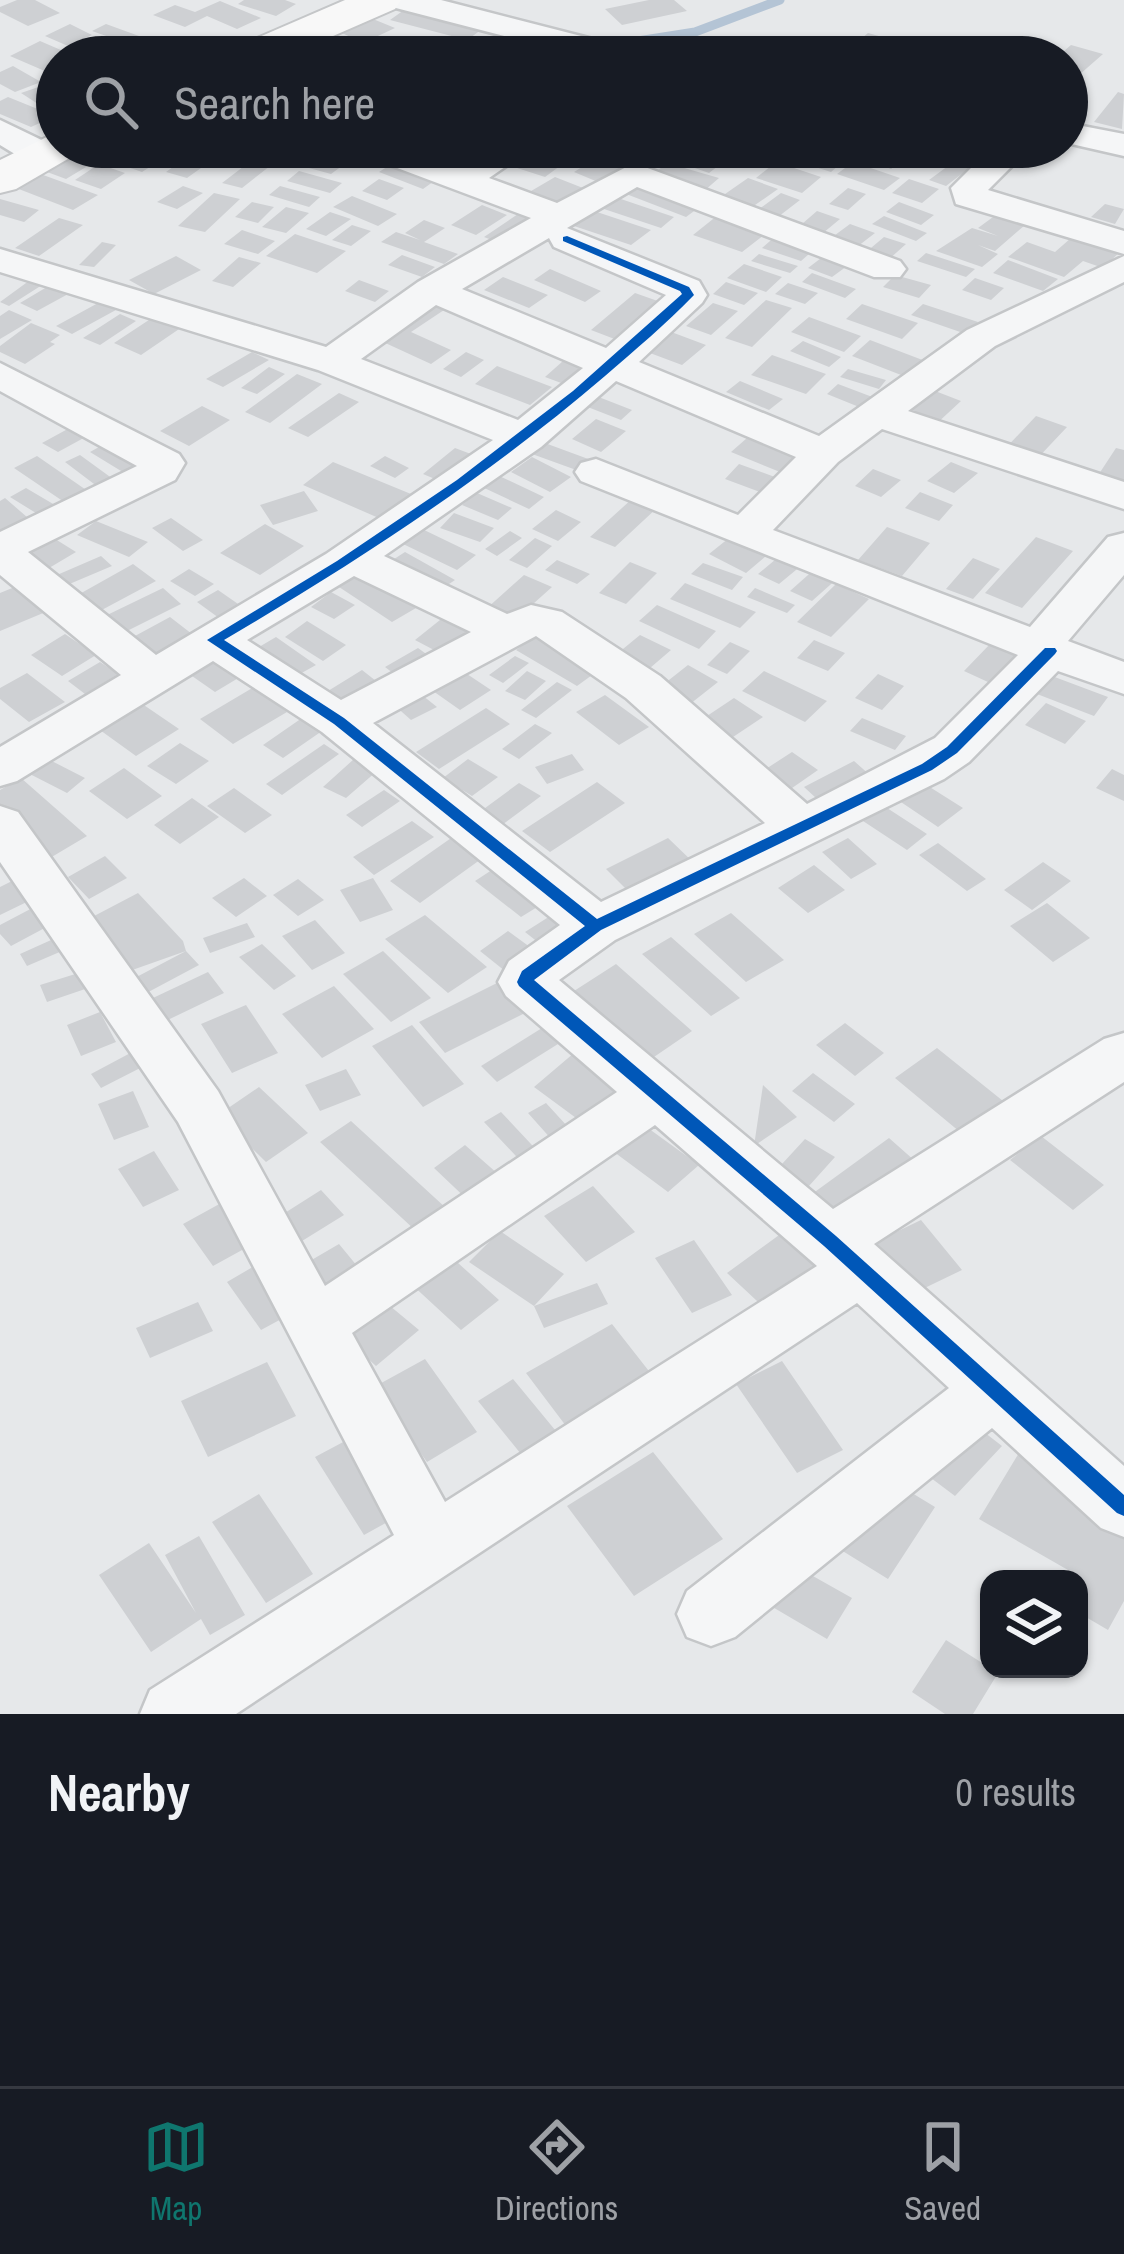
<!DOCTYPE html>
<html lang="en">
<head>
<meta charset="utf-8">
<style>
	:root { --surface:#171b24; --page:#20242c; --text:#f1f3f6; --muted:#9ea1a6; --line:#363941; --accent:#0f766e }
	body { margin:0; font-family:"Archivo Narrow",sans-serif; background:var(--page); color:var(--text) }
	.controls { position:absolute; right:36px; bottom:36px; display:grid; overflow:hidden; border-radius:24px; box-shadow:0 3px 9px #0004 }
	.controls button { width:108px; height:108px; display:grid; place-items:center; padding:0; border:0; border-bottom:3px solid var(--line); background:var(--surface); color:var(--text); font:60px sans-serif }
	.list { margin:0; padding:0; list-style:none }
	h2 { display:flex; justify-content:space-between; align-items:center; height:156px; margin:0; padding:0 48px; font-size:51px }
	h2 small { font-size:39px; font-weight:400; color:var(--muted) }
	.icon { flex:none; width:66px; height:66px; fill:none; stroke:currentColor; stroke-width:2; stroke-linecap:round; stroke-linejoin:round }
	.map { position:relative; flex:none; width:1124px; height:1714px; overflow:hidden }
	.search { position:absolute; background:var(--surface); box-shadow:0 3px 9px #0004; left:36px; right:36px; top:36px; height:132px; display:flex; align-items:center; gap:30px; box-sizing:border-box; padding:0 42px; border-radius:66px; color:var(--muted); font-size:45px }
	.sheet { height:372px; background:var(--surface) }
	nav { display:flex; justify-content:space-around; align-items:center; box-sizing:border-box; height:168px; border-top:3px solid var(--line); background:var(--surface); font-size:33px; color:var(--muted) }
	nav a { display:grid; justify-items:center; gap:6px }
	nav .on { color:var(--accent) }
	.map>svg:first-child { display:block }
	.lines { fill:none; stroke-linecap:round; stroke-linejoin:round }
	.stream { stroke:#b4c4d5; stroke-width:9 }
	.building { fill:#ced0d3 }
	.street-casing { stroke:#c4c6c8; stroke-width:5 }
	.secondary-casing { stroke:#c4c6c8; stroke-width:4 }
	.street { fill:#f5f6f7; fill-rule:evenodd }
	.secondary { fill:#f8f8f8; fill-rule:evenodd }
	.cycleway-casing { stroke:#f4f6f9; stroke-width:7 }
	.cycleway { fill:#0057b8; fill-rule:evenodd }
</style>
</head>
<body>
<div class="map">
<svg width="1124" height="1714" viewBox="0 0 1124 1714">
	<rect width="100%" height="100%" fill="#e6e8ea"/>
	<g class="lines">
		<path class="stream" d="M606,46l89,-14 85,-32"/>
	</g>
	<path class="building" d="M17,0h18l25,13 -32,13 -28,-14v-5z
		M244,0h41l11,4 -20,12 -38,-12z
		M649,0h25l13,11 -65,14 -17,-16z
		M220,1l41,17 -24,11 -30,-13 -22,11 -32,-12 22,-10 20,7z
		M411,5l77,20 -21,15 -77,-20z
		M373,19l22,9 -32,15 -21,-10z
		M70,24l22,11 -24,11 -23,-10z
		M106,24l33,12 -13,7 -34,-12z
		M327,32l37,14 -31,11 -31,-12z
		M868,33l25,7 -20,17 -29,-4z
		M40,41l37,16h-20l-3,18 -44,-19z
		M1071,45l32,9 -24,21 -12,-4v-14h-10z
		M13,66l28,16 -26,10 -15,-8v-12z
		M50,83l7,4v25l-5,1 -31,-20z
		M1118,92l6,2 -2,35 -28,-7z
		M8,97l47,19 -24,11 -31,-13v-13z
		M146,147h28l12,4 -18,11 -29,-11z
		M338,147l23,5 -30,22 -22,-6z
		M535,147h34l16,5 -15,12 -40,-13z
		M804,147h7l36,11 -16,14 -41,-13z
		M879,147h5l25,9 -18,13 -28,-11z
		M69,151l27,10 -30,18 -27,-10z
		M688,152l34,11 -13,10 -34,-12z
		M131,154l25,9 -14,9 -26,-9z
		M260,154l19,5 -37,29 -20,-5z
		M527,155l33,11 -15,11 -34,-11z
		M600,156l25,10 -27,16 -24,-10z
		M187,157l21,6 -21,15 -21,-6z
		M956,160l16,6 -26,20 -17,-6z
		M776,162l45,15 -19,16 -46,-15z
		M853,162l47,16 -16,12 -47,-16z
		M393,163l44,16 -14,10 -44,-17z
		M667,163l52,15 -15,13 -52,-16z
		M99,164l26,9 -24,16 -26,-9z
		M299,171l43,12 -12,10 -43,-12z
		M35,172l63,23 -25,15 -62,-24z
		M555,177l28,11 -29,18 -28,-12z
		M748,178l30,11 -33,23 -30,-11z
		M379,179l25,9 -17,12 -25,-9z
		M640,179l65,24 -19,14 -65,-25z
		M909,179l30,10 -17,14 -30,-10z
		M183,186l20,7 -26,16 -20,-7z
		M280,186l40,11 -11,10 -40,-12z
		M848,188l18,6 -18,16 -19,-6z
		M214,193l26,6 -35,33 -27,-6z
		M781,193l19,7 -26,20 -19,-8z
		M352,196l45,18 -19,12 -45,-19z
		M615,197l59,20 -13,11 -60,-20z
		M0,199l39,11 -15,12 -24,-7z
		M252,202l22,5 -16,16 -23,-6z
		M899,202l35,13 -13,10 -35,-13z
		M1105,204l19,5 -9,15 -24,-7z
		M482,205l25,10 -31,20 -25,-10z
		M286,207l23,6 -23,20 -24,-6z
		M1004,209l28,10 -37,32 -17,-6 20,9 -16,13 -46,-16 36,-23 26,8 -20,-8z
		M594,211l57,19 -20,15 -57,-19z
		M817,211l23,8 -23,19 -22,-8z
		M330,212l21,7 -25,17 -20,-7z
		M521,212l20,8 -36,25 -21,-8z
		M718,215l50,17 -26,20 -49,-17z
		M884,216l43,17 -11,8 -44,-17z
		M59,218l24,7 -44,31 -24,-8z
		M424,220l21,8 -21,14 34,12 -14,10 -63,-22 15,-10 24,8 -15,-7z
		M850,224l25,9 -22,17 -26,-9z
		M352,225l19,6 -20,15 -19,-6z
		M242,230l33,11 -17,13 -34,-10z
		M1079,231l45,17 -21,20 -20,-7 -19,16 -56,-20 19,-15 28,10z
		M295,234l51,17 -29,22 -51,-17z
		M778,234l39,13 -16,14 -39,-13z
		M884,237l22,7 -19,17 -22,-8z
		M102,242l14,3 -22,22 -15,-2z
		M829,252l25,9 -22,16 -24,-9z
		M926,253l49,16 -9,8 -49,-16z
		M759,254l39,12 -8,7 -39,-12z
		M402,255l33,12 -13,10 -34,-12z
		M176,256l25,14 -47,24 -25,-14z
		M239,257l22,6 -28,24 -21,-6z
		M1008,260l50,19 -15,12 -50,-18z
		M744,264l38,13 -16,15 -39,-14z
		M550,269l51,22 -16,11 -51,-22z
		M812,273l44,16 -11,9 -43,-16z
		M37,275l13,5 -41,26 -9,-4z
		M895,275l36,10 -12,13 -36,-11z
		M503,277l45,18 -19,13 -45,-18z
		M975,278l29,10 -13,12 -29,-10z
		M359,280l30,11 -14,11 -30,-11z
		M726,282l32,11 -14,12 -31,-11z
		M788,283l30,10 -13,11 -30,-10z
		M52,284l18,9 -33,18 -17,-8z
		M635,293l34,12 -44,38 -34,-13z
		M434,296l19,8 -42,28 40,18 -20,14 -50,-23z
		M109,297l16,8 -53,29 -16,-8z
		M766,300l26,8 -40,39 -27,-9z
		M713,303l25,8 -27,24 -25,-9z
		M862,304l56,19 -16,16 -56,-20z
		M923,304l55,18 -12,12 -55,-19z
		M9,310l23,10 -32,19v-23z
		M120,314l16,7 -36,24 -17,-7z
		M158,314l27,11 -44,30 -27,-12z
		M809,317l52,19 -17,16 -53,-20z
		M31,323l29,12 -10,7 5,2 -30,20 -25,-12v-6z
		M666,330l40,15 -24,20 -40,-15z
		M870,340l63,24 -19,16 -62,-24z
		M803,341l38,16 -12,10 -39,-16z
		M252,352l17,8 -46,27 -17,-8z
		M466,352l18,8 -23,17 -18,-8z
		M772,355l54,19 -20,20 -55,-19z
		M563,361l27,10 -18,16 -27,-10z
		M497,366l55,21 -22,18 -55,-21z
		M269,367l16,7 -28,20 -16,-6z
		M848,369l38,11 -7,9 -39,-12z
		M297,374l25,10 -52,39 -25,-11z
		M740,381l43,18 -14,11 -43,-18z
		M838,384l37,14 -11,11 -37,-15z
		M930,389l31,12 -27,25 -31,-12z
		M339,393l20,9 -51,35 -20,-9z
		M591,394l41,16 -11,10 -41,-16z
		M202,406l28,14 -41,26 -29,-15z
		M1036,416l31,11 -33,35 -31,-11z
		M596,419l30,12 -25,21 -29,-13z
		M75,425l16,9 -33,18 -16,-9z
		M755,431l53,21 -23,22 -54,-22z
		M534,439l57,21 -12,11 -58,-21z
		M108,442l36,22 -18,10 -36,-22z
		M455,448l24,9 -32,27 -24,-10z
		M1116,448l8,2v39l-29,-9z
		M80,455l33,24 -15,8 -33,-25z
		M37,456l55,38 -22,12 -56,-38z
		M385,456l24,12 -14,10 -25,-12z
		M532,457l39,20 -21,15 -39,-20z
		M333,462l78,32 -30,25 -78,-34z
		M951,462l27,11 -24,20 -27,-12z
		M739,464l44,16 -15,15 -43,-16z
		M873,469l28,11 -20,17 -26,-11z
		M495,474l49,23 -15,12 -49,-23z
		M26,488l34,20 -16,10 -34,-21z
		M304,491l14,20 -45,14 -13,-20z
		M920,492l33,13 -14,16 -34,-13z
		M477,493l35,15 -14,12 -36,-15z
		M5,498l30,26 -35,17v-40z
		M633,498l25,9 -43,40 -25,-10z
		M556,510l25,12 -23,19 -26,-12z
		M454,513l40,15 -14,14 -40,-14z
		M171,518l32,22 -20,11 -31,-23z
		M96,521l52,21 -19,15 -52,-22z
		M265,524l39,22 -44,29 -40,-22z
		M887,527l43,16 -28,33 -44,-16z
		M420,528l56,27 -19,15 -56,-27z
		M510,531l12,7 -25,18 -12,-7z
		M52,537l24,15 -32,19 -24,-16z
		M1036,537l37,14 -51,57 -37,-15z
		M535,538l17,8 -25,22 -18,-8z
		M729,538l37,18 -20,17 -37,-19z
		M405,552l50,28 -18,12 -49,-29z
		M782,554l20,11 -23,19 -21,-10z
		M101,556l11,10 -52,22 -10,-10z
		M973,558l27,11 -27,30 -27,-10z
		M557,560l33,14 -13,10 -32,-14z
		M630,562l27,11 -31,31 -27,-11z
		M703,563l40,14 -11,13 -41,-16z
		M133,564l23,17 -58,31 -22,-16z
		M817,567l22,10 -27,24 -22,-10z
		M189,569l25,15 -19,12 -25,-15z
		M359,571l57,37 -24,14 -56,-37z
		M524,575l28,12 -38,34 -28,-12z
		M685,583l71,29 -16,16 -70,-29z
		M22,584l26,27 -48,20v-38z
		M836,584l33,15 -38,38 -34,-15z
		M163,588l18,16 -60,30 -18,-17z
		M755,588l40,17 -8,8 -40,-16z
		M218,590l23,16 -22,12 -22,-16z
		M331,592l24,13 -21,14 -23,-12z
		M657,605l59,26 -17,18 -60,-28z
		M450,612l37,18 -36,29 -36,-19z
		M170,617l22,17 -35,20 -22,-18z
		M307,621l39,24 -23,16 -38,-24z
		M65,634l31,21 -34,21 -31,-21z
		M538,634l61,36 -22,16 -61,-36z
		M640,635l31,15 -28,24 -31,-16z
		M276,637l40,28 -18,10 -39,-28z
		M814,640l31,13 -17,18 -31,-13z
		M730,642l20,9 -23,23 -20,-9z
		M992,642l37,15 -28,31 -37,-17z
		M418,648l22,16 -34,19 -21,-16z
		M227,655l23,16 -35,21 -23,-16z
		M515,656l14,7 -26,20 -14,-8z
		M100,662l18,12 -33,20 -17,-13z
		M688,665l30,17 -33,26 -30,-17z
		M362,670l23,18 -34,20 -23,-17z
		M527,671l19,10 -21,19 -20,-9z
		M764,671l63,30 -22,21 -63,-31z
		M464,672l27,18 -31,20 -27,-19z
		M27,673l38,29 -36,20 -29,-23v-11z
		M878,674l26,12 -22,24 -27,-12z
		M1052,676l56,21 -14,19 -57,-22z
		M557,682l15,8 -36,28 -15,-8z
		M254,687l33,25 -54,32 -33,-25z
		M417,691l20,16 -26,13 -18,-16z
		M605,695l44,32 -30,18 -43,-33z
		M734,698l29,19 -30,20 -29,-19z
		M135,699l44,30 -43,27 -43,-31z
		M1046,703l40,18 -21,23 -40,-19z
		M486,708l24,16 -71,45 -23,-17z
		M302,718l20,13 -39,27 -20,-13z
		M862,718l44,18 -11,14 -45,-19z
		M535,724l17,9 -33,26 -17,-10z
		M180,743l29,18 -33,23 -29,-18z
		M324,744l15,10 -57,41 -16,-11z
		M792,752l26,18 -36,25 -27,-19z
		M572,754l12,16 -37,14 -12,-17z
		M40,755l45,23 -18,15 -45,-23z
		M354,759l23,12 -31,27 -23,-11z
		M468,759l30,18 -26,19 -29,-18z
		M854,761l26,23 -51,26 -25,-23z
		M124,768l38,28 -35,23 -38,-28z
		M1112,769l12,6v26l-28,-13z
		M21,778l66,58 -37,22 -50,-44v-24z
		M917,779l46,29 -25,19 -46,-31z
		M597,782l28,21 -75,49 -28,-21z
		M519,783l22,13 -39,29 -21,-14z
		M234,788l38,27 -27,18 -38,-27z
		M384,790l16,11 -38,26 -16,-12z
		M192,798l27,19 -39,27 -26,-19z
		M884,806l43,28 -20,16 -44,-29z
		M412,821l22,16 -60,38 -21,-18z
		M454,836l30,21 -64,46 -30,-22z
		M668,838l27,26 -62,32 -27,-27z
		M848,838l29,26 -26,15 -29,-27z
		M938,843l48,36 -19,12 -48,-36z
		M105,856l22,22 -38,21 -21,-22z
		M1043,862l28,19 -39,29 -28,-20z
		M501,864l46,37 -26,16 -46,-36z
		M814,865l31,25 -37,23 -30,-25z
		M20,877l17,20 -37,18v-28z
		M244,878l23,18 -31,21 -24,-19z
		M373,878l20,32 -33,12 -20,-32z
		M298,879l26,21 -26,16 -25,-21z
		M138,893l45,48 3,10 -65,23 -44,-49z
		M1047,903l43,35 -37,24 -43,-36z
		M38,905l16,18 -43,23 -11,-12v-9z
		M558,911l19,15 -33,21 -19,-15z
		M731,913l53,47 -38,22 -52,-48z
		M425,915l62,52 -39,26 -63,-54z
		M315,920l30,33 -33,17 -30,-34z
		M247,923l8,14 -45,16 -7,-15z
		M508,931l26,19 -29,21 -25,-20z
		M60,936l9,12 -42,18 -7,-12z
		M671,937l69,61 -29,18 -69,-62z
		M262,944l34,32 -22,14 -35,-33z
		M186,951l13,14 -60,32 -12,-15z
		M383,951l48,47 -40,24 -48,-48z
		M616,964l76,67 -41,28 -77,-68z
		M85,971l6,16 -44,15 -7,-17z
		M208,972l16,21 -73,35 -15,-22z
		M499,982l26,31 -80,40 -26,-31z
		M334,986l40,43 -52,29 -40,-44z
		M246,1005l32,48 -46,20 -31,-49z
		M100,1012l16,30 -35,14 -14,-31z
		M845,1023l39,30 -29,23 -39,-31z
		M412,1025l52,59 -41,23 -51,-61z
		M542,1028l16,16 -61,38 -16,-16z
		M937,1048l71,57 -42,32 -71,-59z
		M136,1050l12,14 -47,24 -10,-14z
		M574,1053l57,41 -40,35 -57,-42z
		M346,1069l15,26 -41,16 -15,-26z
		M813,1073l42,31 -21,18 -42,-31z
		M763,1085l34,32 -43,29z
		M259,1087l49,46 -42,29 -48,-47z
		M133,1091l16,36 -35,13 -16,-36z
		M546,1103l33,36 -18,11 -33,-37z
		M501,1112l45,48 -17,10 -45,-48z
		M351,1121l95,87 -30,23 -96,-89z
		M641,1123l58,42 -31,27 -58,-43z
		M1041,1136l63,49 -31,25 -63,-50z
		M889,1138l35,31 -76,57 -36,-32z
		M805,1139l30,18 -35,39 -30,-19z
		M465,1145l41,36 -33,24 -39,-37z
		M154,1151l25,39 -36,17 -25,-38z
		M593,1186l42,46 -49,30 -42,-46z
		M321,1190l23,25 -42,26 -22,-25z
		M223,1202l30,42 -40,22 -30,-42z
		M921,1220l41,50 -56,27 -39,-51z
		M786,1230l42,39 -58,44 -43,-40z
		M500,1231l64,43 -30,32 -65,-44z
		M694,1240l38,55 -40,18 -37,-55z
		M339,1244l28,34 -36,21 -28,-34z
		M447,1253l52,47 -38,30 -52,-48z
		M263,1261l35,49 -37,20 -34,-48z
		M597,1283l11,21 -64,24 -10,-22z
		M384,1301l35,29 -43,36 -34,-31z
		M198,1302l15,29 -63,27 -14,-30z
		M612,1324l40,51 -86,51 -40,-53z
		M425,1359l52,73 -50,30 -53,-75z
		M782,1361l61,89 -46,23 -61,-89z
		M267,1362l29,54 -88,41 -27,-56z
		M513,1379l47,57 -35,23 -47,-58z
		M971,1422l31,24 -47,50 -32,-24z
		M362,1432l49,77 -47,26 -49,-78z
		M1022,1448l74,73 28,16v64l-16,29 -29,-17v-34h-16l5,-9 -89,-51z
		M653,1452l70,87 -89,57 -67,-90z
		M889,1479l46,28 -47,72 -47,-29z
		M259,1494l54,80 -47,29 -54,-81z
		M199,1536l46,79 -35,20 -9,-16 -50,33 -52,-77 50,-32 47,70 -31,-58z
		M788,1562l64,36 -25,41 -63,-37z
		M946,1640l52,33 -25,41h-28l-33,-22z"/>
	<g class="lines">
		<defs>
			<path id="street" d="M387,0h54l179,46 99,1 17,10h-151l-193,-50z
				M0,120l54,26 5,8 -5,8h-26l-28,-17z
				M1067,123l57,11v22l-57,-13z
				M354,147h51l52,19 33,-19h44l-45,31 68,25 77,-40 266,98 6,8 -6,8h-26l-237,-90 -70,41 132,53 8,14 -5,8 -63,59 180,74 148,-106 157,-74v26l-129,64 -87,65 216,71v27l-242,-80 -44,33 -65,68 257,97 78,-90 16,-4v42l-56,66 56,21v32l-66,-23 -89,91 -25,17 -329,161 -56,40 274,229 271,-170 20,-6v49l-250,162 250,222v71l-23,-9 -109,-100 -257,209 -24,9 -24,-9 -10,-23 10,-23 262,-203 -92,-85 -621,411h-96l10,-24 244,-155 -216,-413 -178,-260v-56l18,6 200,279 107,195 292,-194 -111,-96 -8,-14 11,-21 51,-36 -238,-193 -109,-71 -196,120 -17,5v-39l121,-72 -121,-100v-43l137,-66 -137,-75v-28l179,91 6,9 -10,17 -147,72 128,103 170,-101 167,-114 -175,-70 -318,-98v-23l326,98 92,-65 113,-64 -171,-64zM549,238l5,9 112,48 -60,53 -144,-59zM436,305l147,63 -65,52 -157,-61zM616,381l180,76 -58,58 -142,-56 -15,4 -6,9 6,9 437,174 -83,83 -128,66 -147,-128 -98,-64 -31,-7 -24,9 -123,-58 157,-109zM354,576l117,56 -130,68 -94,-60zM536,636l90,62 139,125 -164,79 -228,-179zM655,1125l162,141 -372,236 -93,-169z
				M992,147h39l-43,43 136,41v23l-168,-50 -5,-16z"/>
			<path id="secondary" d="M345,0h56l-6,9 -110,48h-58l7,-9z
				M57,132v15h22l-6,9 -57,33 -16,4v-33z"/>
		</defs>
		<use href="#street" class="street-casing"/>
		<use href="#secondary" class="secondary-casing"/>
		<use href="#street" class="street"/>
		<use href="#secondary" class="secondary"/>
		<defs>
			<path id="cycleway" d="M567,236l122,51 5,8c-28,29 -59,55 -89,81 -118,101 -248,186 -381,264l120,78 253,201 325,-155 25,-17 98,-99h10l2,3 -2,3 -98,99 -25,17 -331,160 -67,50 302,256 288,259v21l-7,-3 -293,-267 -305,-260 -2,-4 5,-11 63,-45 -251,-202 -127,-84 130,-79 120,-81 116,-89 109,-97 -2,-3 -117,-50v-4z"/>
		</defs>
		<use href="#cycleway" class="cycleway-casing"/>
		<use href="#cycleway" class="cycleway"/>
	</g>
</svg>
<div class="controls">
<button><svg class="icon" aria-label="layers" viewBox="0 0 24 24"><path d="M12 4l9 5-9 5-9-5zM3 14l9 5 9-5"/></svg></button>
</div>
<div class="search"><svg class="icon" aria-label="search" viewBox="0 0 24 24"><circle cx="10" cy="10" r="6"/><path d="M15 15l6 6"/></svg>Search here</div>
</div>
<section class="sheet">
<h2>Nearby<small>0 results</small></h2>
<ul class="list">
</ul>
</section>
<nav>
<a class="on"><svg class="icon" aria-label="map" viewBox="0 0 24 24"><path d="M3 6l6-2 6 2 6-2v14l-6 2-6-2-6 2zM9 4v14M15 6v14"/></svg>Map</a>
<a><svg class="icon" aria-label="directions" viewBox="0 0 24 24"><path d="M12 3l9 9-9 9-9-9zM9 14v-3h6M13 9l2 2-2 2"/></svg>Directions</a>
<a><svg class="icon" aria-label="saved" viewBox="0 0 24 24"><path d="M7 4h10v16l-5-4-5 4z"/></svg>Saved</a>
</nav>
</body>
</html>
